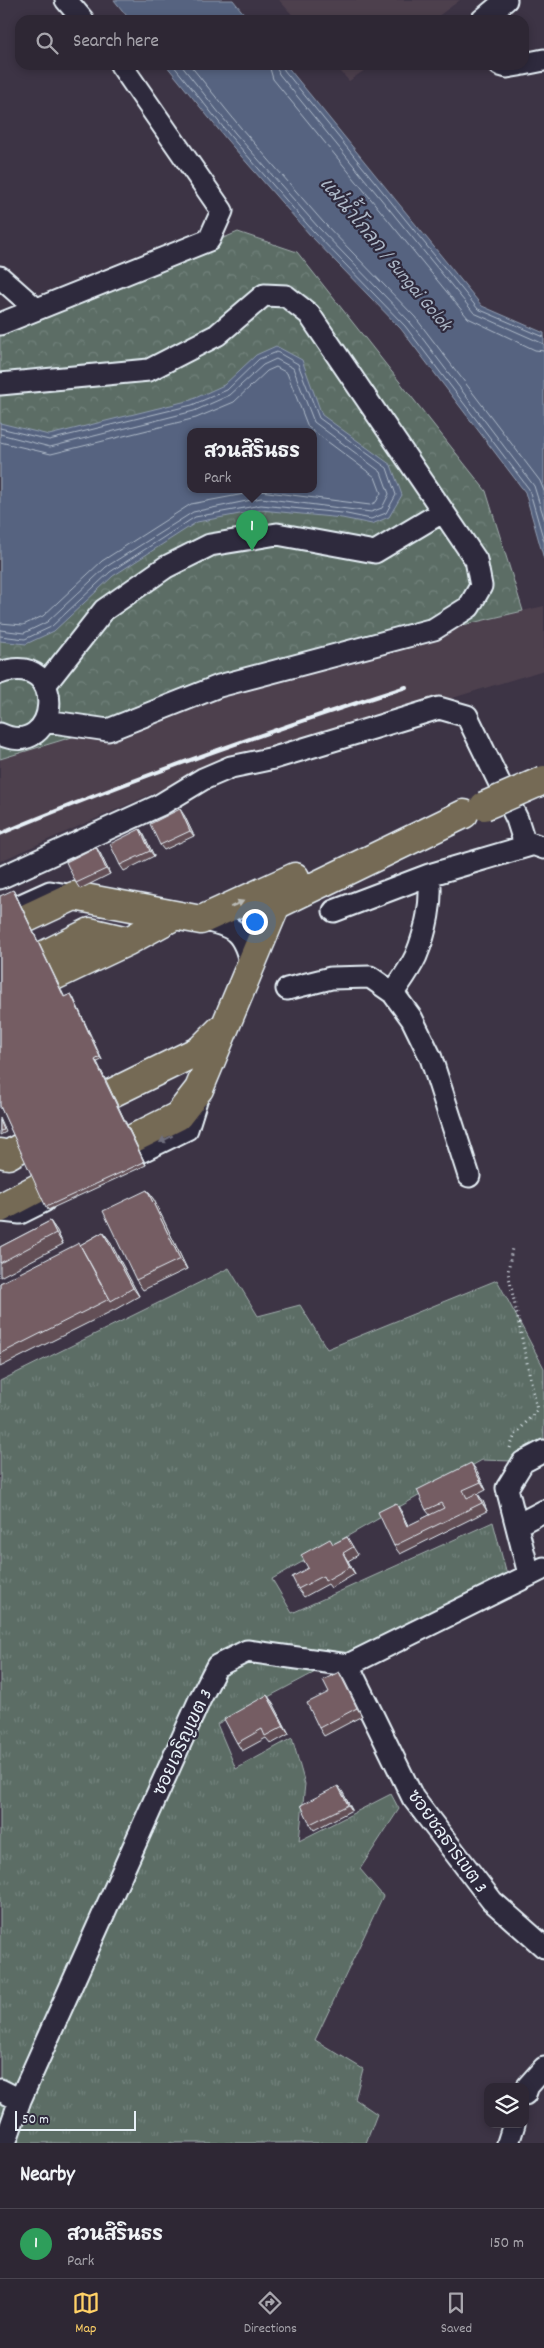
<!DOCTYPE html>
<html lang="en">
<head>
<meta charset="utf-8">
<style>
	:root { --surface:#2e2734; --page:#3a3340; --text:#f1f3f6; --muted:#a7a5ac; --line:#49444f; --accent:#ffd166 }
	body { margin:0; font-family:Dekko,"Playpen Sans Thai",sans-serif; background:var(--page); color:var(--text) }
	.controls { position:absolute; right:15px; bottom:15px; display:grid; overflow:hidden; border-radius:10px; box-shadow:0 2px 8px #0003 }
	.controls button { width:45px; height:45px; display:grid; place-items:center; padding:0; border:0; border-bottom:1px solid var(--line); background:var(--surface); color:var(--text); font:25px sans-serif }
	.scale { position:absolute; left:15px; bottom:12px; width:121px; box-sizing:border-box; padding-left:5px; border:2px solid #e8f1f8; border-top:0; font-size:14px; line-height:18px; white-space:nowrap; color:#e8f1f8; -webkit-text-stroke:4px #2f2a3d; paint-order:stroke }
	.you { position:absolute; left:254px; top:921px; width:18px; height:18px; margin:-12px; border:4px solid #fff; border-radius:50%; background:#1a73e8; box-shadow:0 0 0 8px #1a73e833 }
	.badge { display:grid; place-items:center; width:32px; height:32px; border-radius:50%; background:var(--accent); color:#fff; font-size:16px; font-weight:700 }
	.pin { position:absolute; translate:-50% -41px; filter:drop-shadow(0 1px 2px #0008) }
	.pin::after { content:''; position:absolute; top:26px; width:18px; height:15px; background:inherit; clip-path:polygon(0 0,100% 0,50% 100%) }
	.popup { position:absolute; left:187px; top:428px; width:130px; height:65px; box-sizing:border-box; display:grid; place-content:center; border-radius:10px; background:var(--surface); filter:drop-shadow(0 1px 4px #0005); font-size:16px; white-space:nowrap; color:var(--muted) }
	.popup b { font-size:19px; color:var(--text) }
	.popup::after { content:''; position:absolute; left:50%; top:100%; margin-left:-10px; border:10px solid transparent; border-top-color:var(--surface) }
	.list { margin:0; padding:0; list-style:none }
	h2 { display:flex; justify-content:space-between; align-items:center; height:65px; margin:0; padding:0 20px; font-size:21px }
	h2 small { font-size:16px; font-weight:400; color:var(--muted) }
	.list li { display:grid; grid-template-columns:32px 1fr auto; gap:15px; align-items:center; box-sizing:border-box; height:70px; padding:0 20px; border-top:1px solid var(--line) }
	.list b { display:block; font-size:19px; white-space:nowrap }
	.list p { margin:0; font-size:16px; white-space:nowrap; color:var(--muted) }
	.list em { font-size:16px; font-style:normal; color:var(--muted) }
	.icon { flex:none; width:28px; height:28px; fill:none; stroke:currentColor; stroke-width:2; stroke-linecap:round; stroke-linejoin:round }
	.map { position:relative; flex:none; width:544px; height:2143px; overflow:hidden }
	.search { position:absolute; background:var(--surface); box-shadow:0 2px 8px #0003; left:15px; right:15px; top:15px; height:55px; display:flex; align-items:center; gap:12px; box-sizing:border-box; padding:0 18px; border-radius:15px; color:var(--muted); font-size:19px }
	.sheet { height:135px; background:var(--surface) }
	nav { display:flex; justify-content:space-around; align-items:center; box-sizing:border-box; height:70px; border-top:1px solid var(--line); background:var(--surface); font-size:14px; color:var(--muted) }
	nav a { display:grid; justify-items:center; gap:2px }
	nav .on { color:var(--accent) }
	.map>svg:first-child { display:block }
	.built { fill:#4e404e }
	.grass { fill:url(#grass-tufts); stroke:#a2afae }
	.park { fill:url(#park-crowns); stroke:#a2afae; fill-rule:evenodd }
	.water { fill:#566480; stroke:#909cb0; fill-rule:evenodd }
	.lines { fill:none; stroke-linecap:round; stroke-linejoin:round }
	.shore { stroke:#aeb9c8; stroke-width:1 }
	.minor-casing { stroke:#e8f1f8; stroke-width:25 }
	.highway-casing { stroke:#e8f1f8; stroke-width:31 }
	.path { stroke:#e8f1f8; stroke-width:3; stroke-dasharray:1 4; stroke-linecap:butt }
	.minor { stroke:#2f2a3d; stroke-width:21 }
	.highway { stroke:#756a55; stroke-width:28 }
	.rail { stroke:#e8f1f8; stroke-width:4 }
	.highway-bridge-casing { stroke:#e8f1f8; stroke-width:31; stroke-linecap:butt }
	.highway-bridge { stroke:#756a55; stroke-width:28 }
	.wall { fill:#645056; stroke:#e8f1f8 }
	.shaded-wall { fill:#514146; stroke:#e8f1f8 }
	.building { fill:#745d64; stroke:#e8f1f8 }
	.oneway { fill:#babbb7 }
	.oneway2 { fill:#70707e }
	.labels { text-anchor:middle; stroke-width:4.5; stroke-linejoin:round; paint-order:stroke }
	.street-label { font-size:18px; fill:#e8f1f8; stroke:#2f2a3d }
	.water-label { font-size:19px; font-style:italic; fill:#aeb9c8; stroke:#2f2a3d }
</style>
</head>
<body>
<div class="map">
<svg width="544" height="2143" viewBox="0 0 544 2143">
	<defs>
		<pattern id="grass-tufts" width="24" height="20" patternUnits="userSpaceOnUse" patternTransform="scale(1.25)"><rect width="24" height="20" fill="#5b6d65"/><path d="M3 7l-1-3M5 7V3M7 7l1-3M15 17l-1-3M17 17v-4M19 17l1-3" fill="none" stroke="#73827c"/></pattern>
		<pattern id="park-crowns" width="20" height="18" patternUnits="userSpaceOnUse" patternTransform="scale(1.25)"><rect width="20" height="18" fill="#5b6d65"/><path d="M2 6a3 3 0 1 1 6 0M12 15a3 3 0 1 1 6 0" fill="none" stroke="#73827c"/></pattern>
	</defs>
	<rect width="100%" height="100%" fill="#3d3445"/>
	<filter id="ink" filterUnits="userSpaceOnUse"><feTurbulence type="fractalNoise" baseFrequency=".02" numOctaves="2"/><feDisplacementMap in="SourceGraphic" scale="10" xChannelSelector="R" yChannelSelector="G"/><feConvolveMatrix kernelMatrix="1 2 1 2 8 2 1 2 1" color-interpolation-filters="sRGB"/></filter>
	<g filter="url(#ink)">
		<path class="built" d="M279,0h181l-27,20h-136z
			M335,65h37l-23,16z
			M544,606v64l-363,111 -181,80v-102l364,-111z"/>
		<path class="grass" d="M229,1268l29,48 42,-11 27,44 170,-69 47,88v74l-32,19 -30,-1 -210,119 20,34 201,-91 15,57 -187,90 -104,55 19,45 56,-31 13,46 -6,57 92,-47 8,15 -39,60 23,27 -68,144 48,29 -8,30 22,15 -11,29h-366v-762z"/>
		<path class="park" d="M238,232l59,20 189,239 37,120 -159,37 -364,111v-428zM191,432h122v58h-122z"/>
		<path class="water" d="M114,0h119l16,20h-119z
			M166,65h120l196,241 62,27v226l-19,-67 -124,-163 -91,-94 -83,-95z
			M276,346l26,14 20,55 69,50 11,30 -13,22 -17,7 -30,-6 -81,-8 -64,12 -84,54 -59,55 -28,13 -26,-3v-218l49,12 142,-35 33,-15 32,-30zM313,432v58h-122v-58z"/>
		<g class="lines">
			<path class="shore" d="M173,65l58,72 82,94 92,95 124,163 15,52
				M181,65l54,68 83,94 92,95 124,164 10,32
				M190,65l51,63 82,94 92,95 125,164 4,10
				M269,65l4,14 195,239 67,32 9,1
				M276,65l3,9 195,239 70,31
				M283,65l1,5 194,239 66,28
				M0,428l49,12 143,-35 35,-15 32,-31 18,-7 21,12 21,54 68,50 9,27 -10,18 -15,6 -29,-6 -81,-8 -66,12 -85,55 -59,55 -26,12 -25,-3
				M0,434l50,13 144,-36 36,-16 33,-30 13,-6 17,9 21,54 67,50 8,22 -7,14 -11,4 -110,-14 -68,14 -87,55 -59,55 -23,11 -24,-3
				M0,442l51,12 145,-36 38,-16 33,-31 9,-4 11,6 21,54 67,50 6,16 -5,9 -6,3 -110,-14 -69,13 -89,57 -59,55 -20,9 -23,-2"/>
			<defs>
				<path id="minor" d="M66,0l17,20
					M482,20l24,-20
					M524,64l20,-4
					M500,65l7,2 12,-2
					M0,277l36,32
					M0,324l209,-84 13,-29 -101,-146
					M0,384l149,-14 68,-35 47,-40 22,1 23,18 167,246 5,26 -12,21 -35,22 -215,57 -111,44 -62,-9
					M0,673c70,-24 60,89 0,61
					M45,685l59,-75 62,-43 44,-22 67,-11 98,18 67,-40
					M0,878l160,-73 43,-26 28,-12 43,-9 165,-50 28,8 50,103 7,22 20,7
					M21,905l29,-13 24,4
					M334,911l95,-36 102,-30
					M201,920c34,5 43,13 50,46
					M287,989l44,-11 39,-1 23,16 19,26 19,39 38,118
					M393,993c8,-12 17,-24 23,-37 10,-24 17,-56 13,-81
					M140,1152l47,-23 10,-32
					M3,1211l17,2 24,-12
					M517,1525l27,-14
					M529,1574l-22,-86 16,-26 21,-11
					M348,1665l65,133 79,103 52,46
					M0,2090l20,10
					M525,2094l3,-8 16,-18
					M5,2143l15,-43 180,-401 17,-33 30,-15 101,14 196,-97
					M508,2143l6,-19"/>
				<path id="highway" d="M27,918l47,-22 127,24 94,-43
					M44,955l46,-23 38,9
					M54,976l74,-35 46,-25
					M112,1093l88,-43 21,-21
					M134,1138l44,-22 21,-27 77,-184 188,-91
					M0,1153l8,2 12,-7
					M0,1208l38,-20"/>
			</defs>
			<use href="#minor" class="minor-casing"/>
			<use href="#highway" class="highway-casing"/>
			<path class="path" d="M510,1448l5,-13 22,-25 -29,-138 4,-24"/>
			<use href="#minor" class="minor"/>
			<use href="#highway" class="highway"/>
			<path class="rail" d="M0,834c133,-56 268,-103 406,-147"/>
			<defs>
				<path id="highway-bridge" d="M484,806l60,-26"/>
			</defs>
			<use href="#highway-bridge" class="highway-bridge-casing"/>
			<use href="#highway-bridge" class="highway-bridge"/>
		</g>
		<path class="wall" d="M184,815l10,21 -30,14 -4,-5z
			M140,829l4,6 10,21 -30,15 -4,-6z
			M96,847l4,6 10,21 -30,15 -4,-6z
			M15,893l49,104 7,-3 2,3 29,63 -5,2 49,103 -98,45 -47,-102 -1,1v-213z
			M0,1118l6,14 -6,3z
			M147,1190l7,10 33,69 -44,21 -7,-10z
			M50,1221l7,10 6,13 -63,33v-30z
			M103,1232l6,8 30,56 -23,13 -116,58v-84l80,-38z
			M477,1471l9,19 -8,4 5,7 4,10 -87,43 -6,-8 7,-35 7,15 22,-11 -4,-5z
			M347,1537l11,18 -10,6 7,13 -24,14 -3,-4 -24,13 -6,-8 36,-45z
			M339,1672l5,8 18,36 -38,20 -5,-8z
			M267,1695l6,8 16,31 -18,10 -5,-6 -24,13 -5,-8z
			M342,1791l10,19 -38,20 -4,-6z"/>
		<path class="shaded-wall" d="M180,809l4,6 10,21 -4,-5z
			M140,829l4,6 10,21 -4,-5z
			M96,847l4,6 10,21 -4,-5z
			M13,890l2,3 51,107 -2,-3z
			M71,994l2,3 29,63 -2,-3z
			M95,1060l2,2 49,103 -2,-3z
			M147,1190l7,10 33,69 -7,-10z
			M50,1221l7,10 6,13 -7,-11z
			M103,1232l6,8 30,56 -6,-8z
			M471,1463l6,8 9,19 -5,-8z
			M477,1493l6,8 4,10 -5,-8z
			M396,1503l5,8 11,23 -5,-8z
			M343,1553l5,8 7,13 -5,-7z
			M339,1672l5,8 18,36 -5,-8z
			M267,1695l6,8 16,31 -5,-8z
			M338,1786l4,5 10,19 -4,-5z"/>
		<path class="building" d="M180,809l10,22 -30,14 -10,-21z
			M140,829l10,22 -30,14 -10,-21z
			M96,847l10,22 -30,14 -10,-21z
			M13,890l51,107 7,-3 29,63 -5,3 49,102 -98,45 -46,-101v-210z
			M0,1120l4,10 -4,1z
			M147,1190l33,69 -44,21 -33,-69z
			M50,1221l6,12 -56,30v-16z
			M103,1232l30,56 -22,13 -31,-56z
			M79,1243l30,56 -109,55v-71z
			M471,1463l10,19 -18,8 4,8 10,-5 5,10 -88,43 -16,-34 18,-9 11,23 37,-18 -3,-5 -15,7 -9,-20z
			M347,1537l6,10 -10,6 7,14 -25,14 -2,-5 -25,13 -6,-12 16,-9 -7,-13 29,-16 3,5z
			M339,1672l18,36 -38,20 -12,-25 22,-11 -6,-12z
			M267,1695l17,31 -19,10 -3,-7 -25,14 -13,-24z
			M338,1786l10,19 -38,19 -9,-19z"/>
		<defs><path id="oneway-solid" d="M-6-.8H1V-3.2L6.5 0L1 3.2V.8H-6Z" transform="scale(1.25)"/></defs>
		<use class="oneway" href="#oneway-solid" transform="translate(237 904) rotate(-24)"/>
		<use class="oneway2" href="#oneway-solid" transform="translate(166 1139) rotate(153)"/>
	</g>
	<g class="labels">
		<g class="street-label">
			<text transform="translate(182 1742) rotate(-65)" y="6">ซอยเจริญเขต 3</text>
			<text transform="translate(448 1841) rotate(54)" y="6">ซอยชลธารเขต 3</text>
		</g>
		<g class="water-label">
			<text transform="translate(387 253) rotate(50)" y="7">แม่น้ำโกลก / Sungai Golok</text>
		</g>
	</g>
</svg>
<div class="controls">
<button><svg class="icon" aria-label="layers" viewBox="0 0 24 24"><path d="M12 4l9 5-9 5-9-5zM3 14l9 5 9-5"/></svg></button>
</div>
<div class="scale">50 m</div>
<div class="you"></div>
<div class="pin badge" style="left:252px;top:551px;background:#2e9e5b">1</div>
<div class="popup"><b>สวนสิรินธร</b>Park</div>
<div class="search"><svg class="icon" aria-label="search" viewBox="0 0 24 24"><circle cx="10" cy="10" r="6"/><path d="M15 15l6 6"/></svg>Search here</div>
</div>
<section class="sheet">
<h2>Nearby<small></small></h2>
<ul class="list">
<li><span class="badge" style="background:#2e9e5b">1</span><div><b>สวนสิรินธร</b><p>Park</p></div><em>150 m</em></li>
</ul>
</section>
<nav>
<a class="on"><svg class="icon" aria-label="map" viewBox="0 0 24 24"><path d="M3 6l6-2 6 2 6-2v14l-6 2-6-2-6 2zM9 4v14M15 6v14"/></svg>Map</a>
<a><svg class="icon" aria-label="directions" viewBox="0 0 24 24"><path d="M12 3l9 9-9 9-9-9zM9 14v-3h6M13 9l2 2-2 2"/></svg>Directions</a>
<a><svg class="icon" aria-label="saved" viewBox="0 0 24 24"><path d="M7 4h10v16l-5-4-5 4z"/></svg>Saved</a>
</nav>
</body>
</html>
